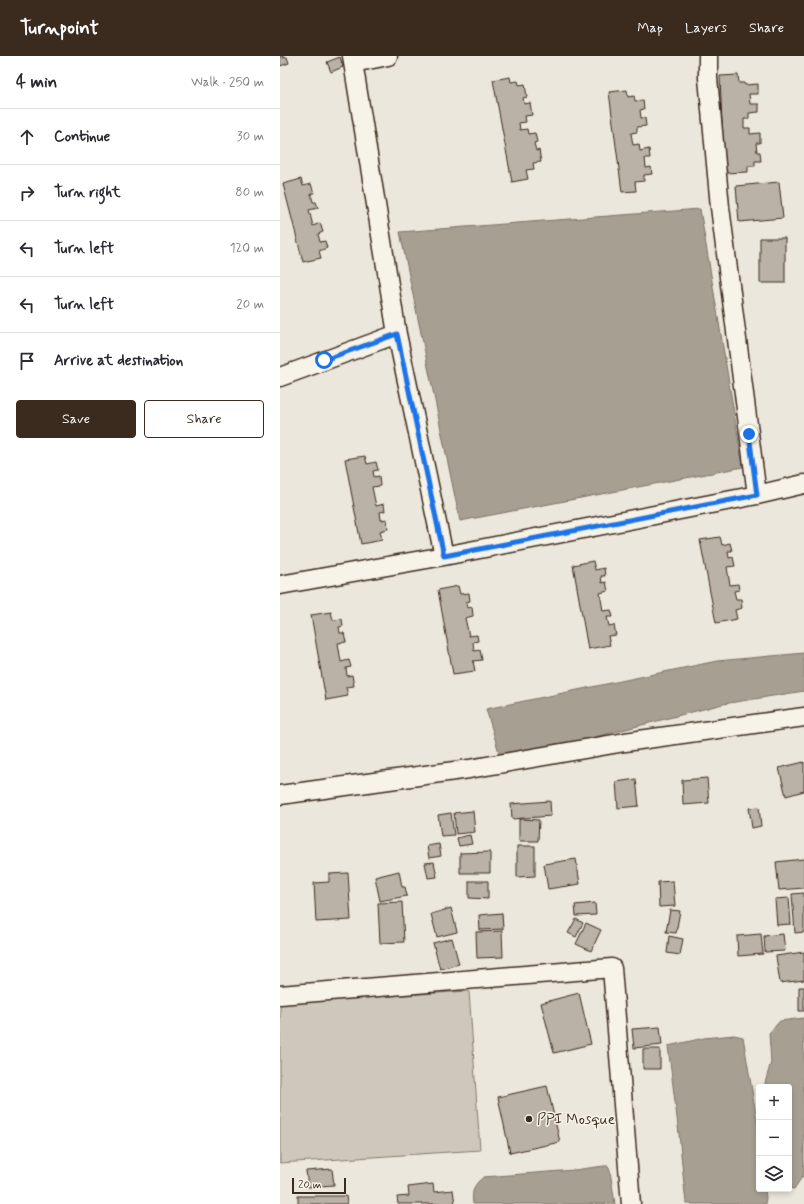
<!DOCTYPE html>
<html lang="en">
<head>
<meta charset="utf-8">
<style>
	:root { --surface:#fff; --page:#f7f7f7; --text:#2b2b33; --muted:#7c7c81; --line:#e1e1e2; --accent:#3b2a1e }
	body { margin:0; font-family:Mynerve,sans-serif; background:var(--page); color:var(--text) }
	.controls { position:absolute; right:12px; bottom:12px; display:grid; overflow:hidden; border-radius:4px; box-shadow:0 2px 6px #0003 }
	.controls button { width:36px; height:36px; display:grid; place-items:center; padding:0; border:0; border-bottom:1px solid var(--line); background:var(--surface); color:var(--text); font:20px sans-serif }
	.scale { position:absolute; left:12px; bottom:10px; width:54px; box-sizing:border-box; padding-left:4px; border:2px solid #3b2a1e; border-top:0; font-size:11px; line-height:14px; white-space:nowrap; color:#3b2a1e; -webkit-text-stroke:3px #f7f3e8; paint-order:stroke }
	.stop { position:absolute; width:12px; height:12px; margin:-9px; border:3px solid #1a73e8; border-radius:50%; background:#fff }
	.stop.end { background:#1a73e8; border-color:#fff; box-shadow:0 1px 4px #0008 }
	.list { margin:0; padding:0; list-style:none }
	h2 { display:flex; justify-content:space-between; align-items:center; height:52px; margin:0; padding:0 16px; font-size:17px }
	h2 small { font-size:13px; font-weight:400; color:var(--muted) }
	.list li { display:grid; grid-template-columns:26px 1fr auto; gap:12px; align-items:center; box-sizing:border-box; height:56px; padding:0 16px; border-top:1px solid var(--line) }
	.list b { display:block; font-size:15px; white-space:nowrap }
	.list em { font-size:13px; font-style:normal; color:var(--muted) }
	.actions { display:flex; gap:8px; padding:12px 16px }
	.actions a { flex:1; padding:9px 0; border:1px solid var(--accent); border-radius:4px; text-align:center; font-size:14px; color:var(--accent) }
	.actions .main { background:var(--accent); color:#fff }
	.icon { flex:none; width:22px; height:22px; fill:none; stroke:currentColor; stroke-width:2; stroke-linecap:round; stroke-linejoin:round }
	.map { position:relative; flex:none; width:524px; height:1148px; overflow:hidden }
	header { display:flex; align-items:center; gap:24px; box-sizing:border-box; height:56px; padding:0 20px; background:var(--accent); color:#fff }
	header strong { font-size:19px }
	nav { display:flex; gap:22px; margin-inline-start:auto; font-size:14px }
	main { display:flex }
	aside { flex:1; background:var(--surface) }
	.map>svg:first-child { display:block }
	.green { fill:#cec8bc; stroke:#84796d }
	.water { fill:#a89f93; stroke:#7c7064 }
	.building { fill:#bab2a7; stroke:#3b2a1e }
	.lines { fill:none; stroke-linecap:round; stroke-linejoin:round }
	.minor-casing { stroke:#3b2a1e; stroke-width:21 }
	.minor { stroke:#f7f3e8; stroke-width:18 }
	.route { stroke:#1a73e8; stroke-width:5 }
	.poi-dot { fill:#3b2a1e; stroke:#f7f3e8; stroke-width:1.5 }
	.labels { text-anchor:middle; stroke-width:3; stroke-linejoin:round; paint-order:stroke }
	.poi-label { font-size:15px; fill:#3b2a1e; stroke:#f7f3e8; text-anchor:start }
</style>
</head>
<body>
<header>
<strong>Turnpoint</strong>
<nav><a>Map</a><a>Layers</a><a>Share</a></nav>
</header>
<main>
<aside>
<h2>4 min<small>Walk · 250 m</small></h2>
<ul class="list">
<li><svg class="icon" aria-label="ahead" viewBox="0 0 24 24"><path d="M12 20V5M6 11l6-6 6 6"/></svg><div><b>Continue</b></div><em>30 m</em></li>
<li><svg class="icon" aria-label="right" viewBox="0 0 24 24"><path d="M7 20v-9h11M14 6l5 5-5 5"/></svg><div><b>Turn right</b></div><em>80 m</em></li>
<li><svg class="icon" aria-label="left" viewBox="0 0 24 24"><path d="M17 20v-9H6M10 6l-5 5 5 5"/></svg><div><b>Turn left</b></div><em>120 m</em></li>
<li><svg class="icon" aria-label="left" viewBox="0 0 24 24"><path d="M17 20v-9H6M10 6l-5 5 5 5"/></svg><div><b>Turn left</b></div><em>20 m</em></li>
<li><svg class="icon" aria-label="arrive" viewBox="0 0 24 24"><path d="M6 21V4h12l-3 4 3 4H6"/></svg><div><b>Arrive at destination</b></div></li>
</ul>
<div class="actions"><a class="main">Save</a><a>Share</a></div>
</aside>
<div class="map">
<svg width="524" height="1148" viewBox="0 0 524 1148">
	<rect width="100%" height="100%" fill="#ece7dc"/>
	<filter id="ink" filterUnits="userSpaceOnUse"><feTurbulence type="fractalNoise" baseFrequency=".025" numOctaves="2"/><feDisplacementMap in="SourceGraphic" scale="8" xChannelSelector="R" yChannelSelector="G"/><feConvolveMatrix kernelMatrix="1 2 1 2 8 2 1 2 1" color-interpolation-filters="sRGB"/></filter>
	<g filter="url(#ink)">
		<path class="green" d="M189,935l11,159 -200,13v-160z"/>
		<path class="water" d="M420,153l43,258 -283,54 -60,-289z
			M524,597v38l-81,13 -120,31 -102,24 -15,-50 231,-48z
			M524,962v156l-10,15 -5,-1v-101h-24v-4l6,-21 -2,-29 11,-12z
			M454,979l9,2 16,95v57h6l1,9 -1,6h-79l-7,-70 -11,-88 36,-8z
			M324,1110h4l2,5 5,33h-142c-2,-12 1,-21 11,-27l90,-7z"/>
		<path class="building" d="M0,0h3v2l4,-1 2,6 -9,3z
			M60,1l3,10 -12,5 -4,-10z
			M458,19l1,8h5l1,2 13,-1v10h-9l1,10h9v8l-10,1v6h-5v9h6v6l10,-1v10h-4l1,9h3l1,9h-6v5h-7v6l-24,1 -4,-97z
			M230,21l1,5 7,-1 1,4 6,-1 2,13 -4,1 1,6 6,-1 2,12 -7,1 1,6 -7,1 1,7 7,-1 1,5 7,-1 2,9 -3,1 2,8 3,-1 2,12 -8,1 1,6 -8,1 2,9 -16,3 -19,-102z
			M347,34l1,7 6,-1 1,5 8,-1 1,9 -4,1 1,8h4l1,8 -9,1v5l-6,1 2,12 6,-1 1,7 9,-2 1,9h-5l1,10 5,-1 1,7 -8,1v6l-9,1 1,9 -14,1 -13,-100z
			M21,123l2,7 8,-2 3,9h-3l2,9h3l2,6 -9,2 4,16 7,-3 3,9 -5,2 2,8 5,-1 2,7 -8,3 2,7 -18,4 -20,-78z
			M499,126l4,36 -44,4 -3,-36z
			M480,182h25v45h-25z
			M85,400l2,8 9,-2 2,8 -5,1 1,6 5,-1 1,10 -8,1 4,19 8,-2 1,7 -5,1 1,8 6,-1 1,10 -8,2 2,9 -21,4 -16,-85z
			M440,481l2,8 8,-2 2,8h-4l1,7 4,-1 2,9 -8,1 3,18 8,-1 1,6 -5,1 2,8h5l1,9 -7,2 2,9 -21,4 -16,-83z
			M313,505l2,9 9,-2 1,8h-4l1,7 4,-1 2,9 -8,2 3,18 8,-1 2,7h-6l2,9 5,-1 2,10 -8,1 2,9 -22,4 -15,-84z
			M178,530l2,8 9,-1 1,8 -4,1 1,6 5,-1 1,9 -8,2 4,18 8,-1 1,6 -5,1 1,9 6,-1 2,10 -9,1 2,10 -22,3 -15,-84z
			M51,556l2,8 9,-1 1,7 -4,1 1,6h4l2,9 -8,1 3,19 8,-2 2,7 -5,1 1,8 5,-1 2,11 -8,1 2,9 -22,4 -15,-85z
			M524,706v29l-18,5 -7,-28z
			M427,722l2,25 -26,2 -1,-25z
			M356,723l3,27 -21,2 -2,-26z
			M270,745l1,15 -39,3 -1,-15z
			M479,751l2,19 -9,2 -3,-20z
			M193,755l2,21 -19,2 -2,-21z
			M171,757l3,22 -13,1 -3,-21z
			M239,763l20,1 -1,21h-19z
			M190,779l2,9 -13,2 -2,-8z
			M159,788l2,12 -12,2 -2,-12z
			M237,790h18v30l-18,1z
			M210,796v21h-30v-20z
			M296,803l4,25 -32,5 -4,-25z
			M524,803v29l-25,2 -3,-28z
			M154,806l3,15 -9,1 -3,-15z
			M119,815l3,16h3l2,9 -27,5 -5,-24z
			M68,817l3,47 -35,2 -2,-39 15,-1v-8z
			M189,825h19v18l-19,-1z
			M393,825l2,25 -16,1 -1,-25z
			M524,837v39l-9,1 -3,-39z
			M509,842l2,26 -14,1 -2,-26z
			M122,846l2,40 -24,1 -2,-40z
			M315,847l1,12 -20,1 -1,-11z
			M171,852l6,24 -20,5 -6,-23z
			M390,854l10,1 -4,22 -10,-1z
			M222,857l1,16 -23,1 -1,-15z
			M296,863l7,4 -7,14 -8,-4z
			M306,867l15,7 -10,21 -15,-7z
			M222,875l1,26 -26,1 -1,-26z
			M481,878l2,20 -25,2 -1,-20z
			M503,878l2,17 -20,1 -1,-16z
			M389,880l14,3 -3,16 -13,-2z
			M172,882l7,26 -19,5 -7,-26z
			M524,896v28l-24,3 -4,-27z
			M519,931h5v24h-5z
			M299,937l12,51 -37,9 -13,-50z
			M380,971l2,18 -28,3 -2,-19z
			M363,993h17v20h-17z
			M267,1030l13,56 -50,11 -12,-56z
			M52,1113l2,16 -26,2 -2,-16z
			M153,1128l1,8 19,-2 2,14h-57l-1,-7 12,-1 -1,-9z
			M18,1140h48l1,8h-49z"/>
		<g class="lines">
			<defs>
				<path id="minor" d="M73,7l35,-7
					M0,321l117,-43
					M477,439l47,-11
					M164,500l313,-61 -37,-288 -12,-129v-22
					M0,529l164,-29 -47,-222 -45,-278
					M0,739l189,-26 156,-27 179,-25
					M0,939l332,-27 19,236"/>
			</defs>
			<use href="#minor" class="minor-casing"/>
			<use href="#minor" class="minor"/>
		</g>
	</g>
	<g class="lines" filter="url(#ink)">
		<path class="route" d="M44,304l73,-26 47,222 313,-61 -8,-61"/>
	</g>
	<circle class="poi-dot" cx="249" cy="1063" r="4"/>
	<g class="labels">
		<g class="poi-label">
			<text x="257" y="1068">PPI Mosque</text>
		</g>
	</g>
</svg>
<div class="controls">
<button>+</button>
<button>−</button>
<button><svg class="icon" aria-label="layers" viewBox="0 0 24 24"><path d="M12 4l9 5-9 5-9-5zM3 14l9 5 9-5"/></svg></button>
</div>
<div class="scale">20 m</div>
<div class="stop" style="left:44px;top:304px"></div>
<div class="stop end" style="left:469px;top:378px"></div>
</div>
</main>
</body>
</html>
